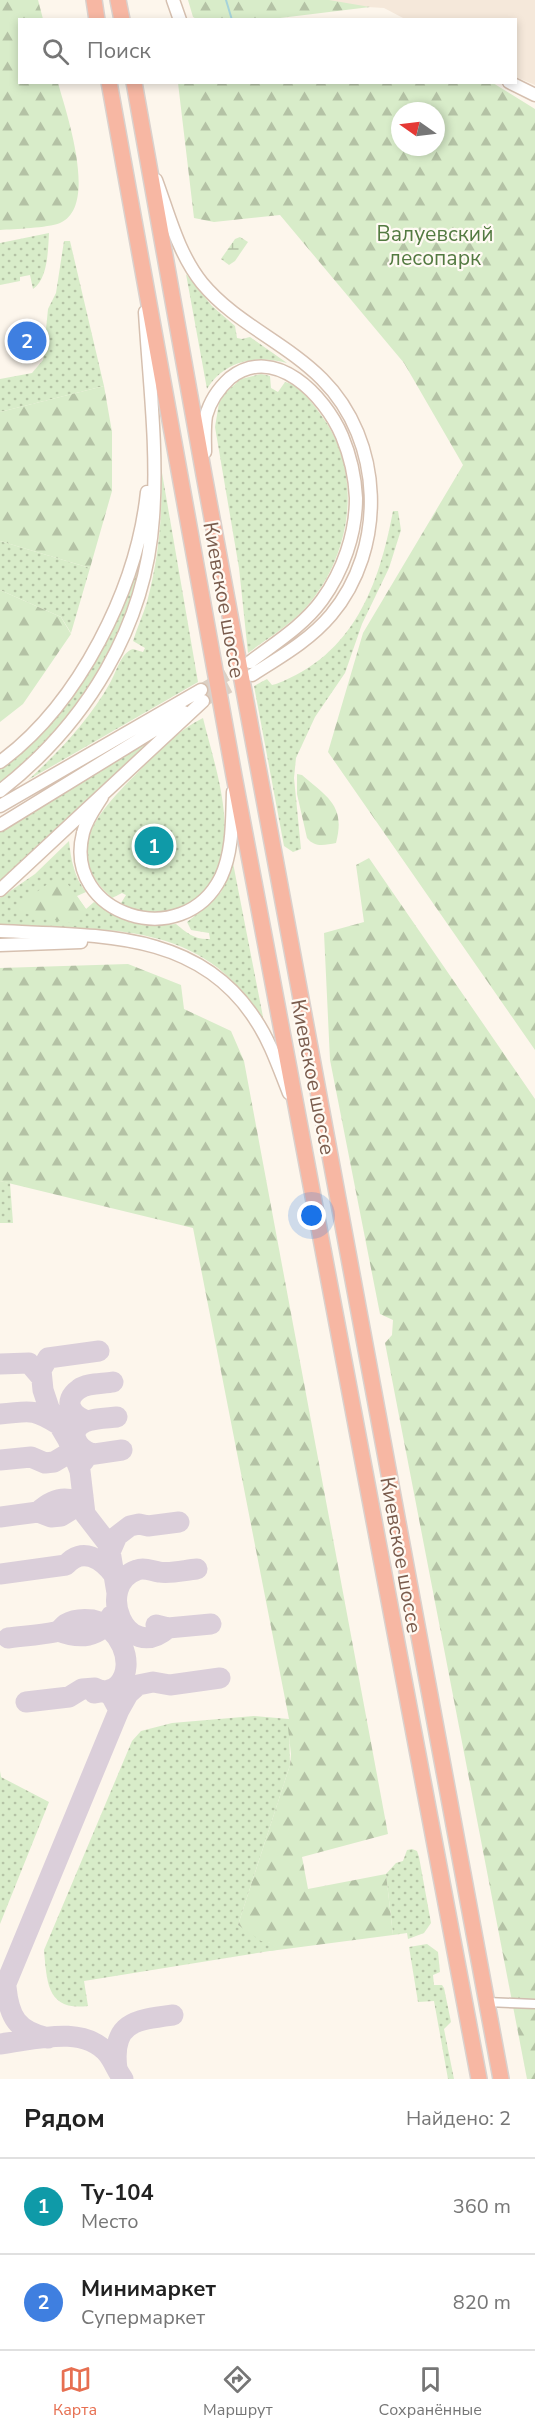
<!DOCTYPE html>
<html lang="ru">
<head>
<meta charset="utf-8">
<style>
	:root { --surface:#fff; --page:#f6f6f6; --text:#222; --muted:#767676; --line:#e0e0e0; --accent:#e76f51 }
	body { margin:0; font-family:"Nunito Sans",sans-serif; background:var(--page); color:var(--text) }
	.compass { position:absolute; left:391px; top:102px; width:54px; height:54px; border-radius:50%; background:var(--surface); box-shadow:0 3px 9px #0003; rotate:284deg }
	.you { position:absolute; left:312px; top:1216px; width:21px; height:21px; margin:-15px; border:4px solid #fff; border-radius:50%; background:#1a73e8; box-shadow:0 0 0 9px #1a73e833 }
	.badge { display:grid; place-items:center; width:39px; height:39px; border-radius:50%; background:var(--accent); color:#fff; font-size:20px; font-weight:700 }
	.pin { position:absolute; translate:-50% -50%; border:3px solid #fff; box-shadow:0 2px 6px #0006 }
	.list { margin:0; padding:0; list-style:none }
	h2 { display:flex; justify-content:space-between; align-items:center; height:78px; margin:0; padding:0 24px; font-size:26px }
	h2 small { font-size:20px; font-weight:400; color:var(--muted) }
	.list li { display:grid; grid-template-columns:39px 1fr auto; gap:18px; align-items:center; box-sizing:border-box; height:96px; padding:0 24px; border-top:2px solid var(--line) }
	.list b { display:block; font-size:22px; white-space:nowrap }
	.list p { margin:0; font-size:20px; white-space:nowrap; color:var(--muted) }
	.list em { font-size:20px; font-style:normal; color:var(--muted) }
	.icon { flex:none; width:33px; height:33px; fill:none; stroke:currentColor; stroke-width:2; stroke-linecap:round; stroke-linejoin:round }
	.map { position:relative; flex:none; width:535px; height:2079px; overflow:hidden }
	.search { position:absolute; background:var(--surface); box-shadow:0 3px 9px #0003; left:18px; right:18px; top:18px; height:66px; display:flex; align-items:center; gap:15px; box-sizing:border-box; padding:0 21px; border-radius:0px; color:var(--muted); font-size:22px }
	.sheet { height:270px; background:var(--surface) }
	nav { display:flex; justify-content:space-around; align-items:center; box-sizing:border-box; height:84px; border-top:2px solid var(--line); background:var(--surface); font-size:16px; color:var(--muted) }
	nav a { display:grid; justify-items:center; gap:3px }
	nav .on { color:var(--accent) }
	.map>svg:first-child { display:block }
	.residential { fill:#f5e8da }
	.grass { fill:url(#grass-dots) }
	.forest { fill:url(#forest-firs); fill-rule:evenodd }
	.wetland { fill:url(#wetland-marsh) }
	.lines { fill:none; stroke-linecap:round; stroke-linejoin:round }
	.stream { stroke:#a5d3da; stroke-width:2 }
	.taxiway { stroke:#dbcfda; stroke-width:21 }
	.secondary-tunnel { stroke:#dcd0c4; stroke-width:12; stroke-dasharray:12 6; stroke-linecap:butt }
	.street-casing { stroke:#d1beb0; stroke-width:11 }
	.secondary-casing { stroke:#d6c0b0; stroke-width:15 }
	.highway-casing { stroke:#dad1cd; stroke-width:18 }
	.street { stroke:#fff; stroke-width:8 }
	.secondary { stroke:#fff; stroke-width:12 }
	.highway { stroke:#f7b7a3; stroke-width:15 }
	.labels { text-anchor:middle; stroke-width:4.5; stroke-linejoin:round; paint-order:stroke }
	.park-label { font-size:21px; fill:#537a41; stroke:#fffaf3 }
	.street-label { font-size:21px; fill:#7a5c4d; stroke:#fffaf3 }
</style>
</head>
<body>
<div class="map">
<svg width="535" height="2079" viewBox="0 0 535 2079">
	<defs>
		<pattern id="grass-dots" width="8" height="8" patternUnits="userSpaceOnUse" patternTransform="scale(1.5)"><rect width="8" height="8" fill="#d8ecc9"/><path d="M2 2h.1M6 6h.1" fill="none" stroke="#b4c2a5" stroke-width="1.8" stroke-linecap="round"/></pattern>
		<pattern id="forest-firs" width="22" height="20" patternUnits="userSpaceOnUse" patternTransform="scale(1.5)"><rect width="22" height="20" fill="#d8ecc9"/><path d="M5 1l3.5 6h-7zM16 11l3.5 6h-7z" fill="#b4c2a5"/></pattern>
		<pattern id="wetland-marsh" width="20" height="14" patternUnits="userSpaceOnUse" patternTransform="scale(1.5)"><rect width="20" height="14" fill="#d8ecc9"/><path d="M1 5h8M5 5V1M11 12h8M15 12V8" fill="none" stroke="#b4c2a5"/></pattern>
	</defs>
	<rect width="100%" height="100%" fill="#fdf6ec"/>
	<path class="residential" d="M303,0h232v85l-19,-8v-57l-111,-1 -21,-11 -68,-4z"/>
	<path class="grass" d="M49,233c-1,17 -1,46 -16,56l-3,-14 -10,2v4l-20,4v-42z
		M64,241h6l34,145 -104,26v-33l32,-6 11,-13 5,-51 8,-16z
		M186,274l26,32 23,20 2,12 5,1 8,-2 37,26c-30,-8 -62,-3 -80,26z
		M261,374l9,2 1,12 7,4 7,-10c16,3 32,27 41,40 37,56 24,134 -18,183 -16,19 -40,33 -60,48l-9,-85 -24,-141 4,-24 6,-10 16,-14z
		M161,467l37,215 -170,98c31,-28 61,-60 82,-97 6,-10 11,-31 23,-34l10,3 2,-4 -12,-7c4,-13 10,-26 14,-39 12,-45 16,-89 14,-135z
		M393,511h5l3,19 -12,38 -27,56 -17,49 -30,44 -19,41 -2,20 7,71 -8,3 -9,-6 -30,-160 13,-7 5,6 4,-1c78,-29 103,-99 117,-173z
		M144,534l-4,37 -8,30 -20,49 -42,68 -70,69v-18l87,-95 12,-20 21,-42z
		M0,541l90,27 -19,65 -10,-16 -61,-27z
		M203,718c13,54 41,126 1,174 -23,27 -50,23 -81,15l-2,-4 5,-8 -4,-2 -10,5c-55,-48 -9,-90 27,-127 20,-21 38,-40 64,-53z
		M151,740l-70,69 -81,72v-53z
		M69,841c2,19 5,36 17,51l-9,4 9,13 8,-7 35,20 20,4 27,-2c11,9 19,16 34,15l-1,-6 -18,-3 -4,-8 23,-18 11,-12 12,-29 31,159c-61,-105 -159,-91 -264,-97v-27l35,-24z
		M0,1181l10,2 3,40h-13z
		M254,1716l35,3 1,46 -52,160 32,18 6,7 -192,31 4,25c-41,5 -41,-23 -44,-56l88,-209 9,-10 31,-8z
		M0,1771l1,6 48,25 -49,122z
		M412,1849l5,2 2,6 12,66 -7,10 -16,6 -1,-6 -14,2 -7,-61 10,-11 7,-2 4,-11z
		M427,1944l11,8 2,20 -7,3 1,10h8l2,3 7,34 -7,7 10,50h-6l-14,-78 -16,1 -9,-55z"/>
	<path class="forest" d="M0,0h38l5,19 -23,1v62l38,1c8,29 41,124 2,140 -13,5 -45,6 -60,7z
		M188,0h141l41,7 -98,12 -74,1 -5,-3z
		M178,83h315l42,26v941l-207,-298 35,-119 100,-168 -59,-102 -124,-148 -66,7 -20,-4zM400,111h36v36h-36z
		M104,386l8,46v59l-22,77 -90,-27v-129z
		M0,590l61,27 10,17 -48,70 -23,18z
		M297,774l5,1c25,22 44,30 34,68 -11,2 -21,5 -29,-5l-10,-44z
		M369,858l166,241v980h-8l-142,-736 7,-8 1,-15 -13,-6 -50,-254 -6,-127 40,-11 -8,-57z
		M56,878l11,5 19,26 -3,6 -12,8 -33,-6 -25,-8z
		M128,964l53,21 3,24 47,22 13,30 144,773 -86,23 6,32 78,-15 7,61 -123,16v-8l-9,-2 -23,-16 52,-160 1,-11 -4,-35h2l-96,-491 -193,-47v-213z"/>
	<path class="wetland" d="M240,237l8,5 -13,19 -6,4 -8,-6 14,-20z"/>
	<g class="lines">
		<path class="stream" d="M226,0l6,20"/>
		<path class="taxiway" d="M99,1351l-51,7 -7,12 2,20 6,18 19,32 12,31 5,43 24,31 8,48
			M0,1364l29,-1 12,14
			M0,1414c30,-2 30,-7 58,10
			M88,1421c-17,-5 -26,-20 -9,-32 8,-6 24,-5 34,-7
			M93,1454c-18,-5 -27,-26 -5,-33 8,-3 20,-3 29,-4
			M0,1460l31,-3 14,6 9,-1 15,-9 6,-14
			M83,1462l5,-7 34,-5
			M38,1512c14,-13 29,-18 46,-6
			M0,1517l38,-5 13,5 10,-1 13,-8 9,-12
			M110,1552l7,-16 13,-10 9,-2 9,2 31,-4
			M0,1574l66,-9c16,-19 36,-6 48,10
			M156,1625l12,3 43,-4
			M168,1628c-42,37 -74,-43 -31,-58 8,-3 14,1 22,2 12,2 26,-2 38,-3
			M58,1631c21,8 42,8 53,-15
			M8,1638c15,-2 32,-3 47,-6 5,-1 7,-5 11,-8 8,-5 19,-5 27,-4 25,5 44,43 26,64 -6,7 -17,8 -25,9
			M119,1710l9,-16 10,-9 15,-3 17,3 50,-7
			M6,1987c3,30 11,44 42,51
			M0,1998l119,-288 -8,-15 -16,-7 -13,1 -13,8 -43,5
			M0,2044c34,-4 83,-20 108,10 6,8 9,17 15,25
			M117,2069c-6,-46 17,-49 56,-54"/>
		<path class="secondary-tunnel" d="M201,690l45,-26
			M203,701l47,-25"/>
		<defs>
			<path id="street" d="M487,2002l48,2"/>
			<path id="secondary" d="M173,0l7,20
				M509,82l26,13
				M156,180c13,35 22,73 46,103 33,40 83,59 120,96 62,62 65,169 9,236 -22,26 -51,42 -79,60
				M205,452c0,-11 -1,-24 1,-36 4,-15 13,-28 24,-38 45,-35 95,18 112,58 8,19 13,41 14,62 0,36 -13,73 -34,102 -19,26 -47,43 -72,62
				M0,762c79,-58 137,-174 147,-270
				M0,791c86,-67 146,-164 153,-274 5,-68 -4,-138 -8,-205
				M102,797c-7,11 -16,23 -19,36 -21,82 100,121 138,44 12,-26 11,-57 12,-85
				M0,806l201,-116
				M0,825l184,-113
				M0,890l203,-189
				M0,931c94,5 197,-2 255,88 15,22 24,49 34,74
				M0,945l81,-3"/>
			<path id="highway" d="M94,0l3,20
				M118,0l4,20
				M109,82l125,694 245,1303
				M134,82l70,393 297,1604"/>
		</defs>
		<use href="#street" class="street-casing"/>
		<use href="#secondary" class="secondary-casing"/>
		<use href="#highway" class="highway-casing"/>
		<use href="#street" class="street"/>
		<use href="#secondary" class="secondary"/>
		<use href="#highway" class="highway"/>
	</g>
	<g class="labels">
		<g class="park-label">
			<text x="435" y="241">Валуевский<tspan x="435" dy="24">лесопарк</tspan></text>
		</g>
		<g class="street-label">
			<text transform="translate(224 600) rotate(80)" y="7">Киевское шоссе</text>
			<text transform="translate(313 1077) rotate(79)" y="7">Киевское шоссе</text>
			<text transform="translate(401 1555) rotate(80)" y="7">Киевское шоссе</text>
		</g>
	</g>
</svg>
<svg class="compass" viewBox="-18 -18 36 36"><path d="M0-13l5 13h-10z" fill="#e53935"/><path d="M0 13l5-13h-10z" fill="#767676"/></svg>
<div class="you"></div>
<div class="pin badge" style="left:154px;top:846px;background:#0f9aa8">1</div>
<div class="pin badge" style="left:27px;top:341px;background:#3f7fe0">2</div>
<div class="search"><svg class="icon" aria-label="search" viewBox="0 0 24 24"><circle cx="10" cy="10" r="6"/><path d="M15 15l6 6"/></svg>Поиск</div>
</div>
<section class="sheet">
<h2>Рядом<small>Найдено: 2</small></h2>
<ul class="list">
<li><span class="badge" style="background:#0f9aa8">1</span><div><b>Ту-104</b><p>Место</p></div><em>360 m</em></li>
<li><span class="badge" style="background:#3f7fe0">2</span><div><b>Минимаркет</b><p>Супермаркет</p></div><em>820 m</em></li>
</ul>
</section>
<nav>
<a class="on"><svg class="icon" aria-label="map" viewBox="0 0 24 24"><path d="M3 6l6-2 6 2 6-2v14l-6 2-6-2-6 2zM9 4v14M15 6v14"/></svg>Карта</a>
<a><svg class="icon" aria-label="directions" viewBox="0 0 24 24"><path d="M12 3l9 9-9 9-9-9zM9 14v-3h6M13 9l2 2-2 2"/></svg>Маршрут</a>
<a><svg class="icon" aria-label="saved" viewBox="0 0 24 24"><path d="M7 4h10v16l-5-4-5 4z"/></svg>Сохранённые</a>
</nav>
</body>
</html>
